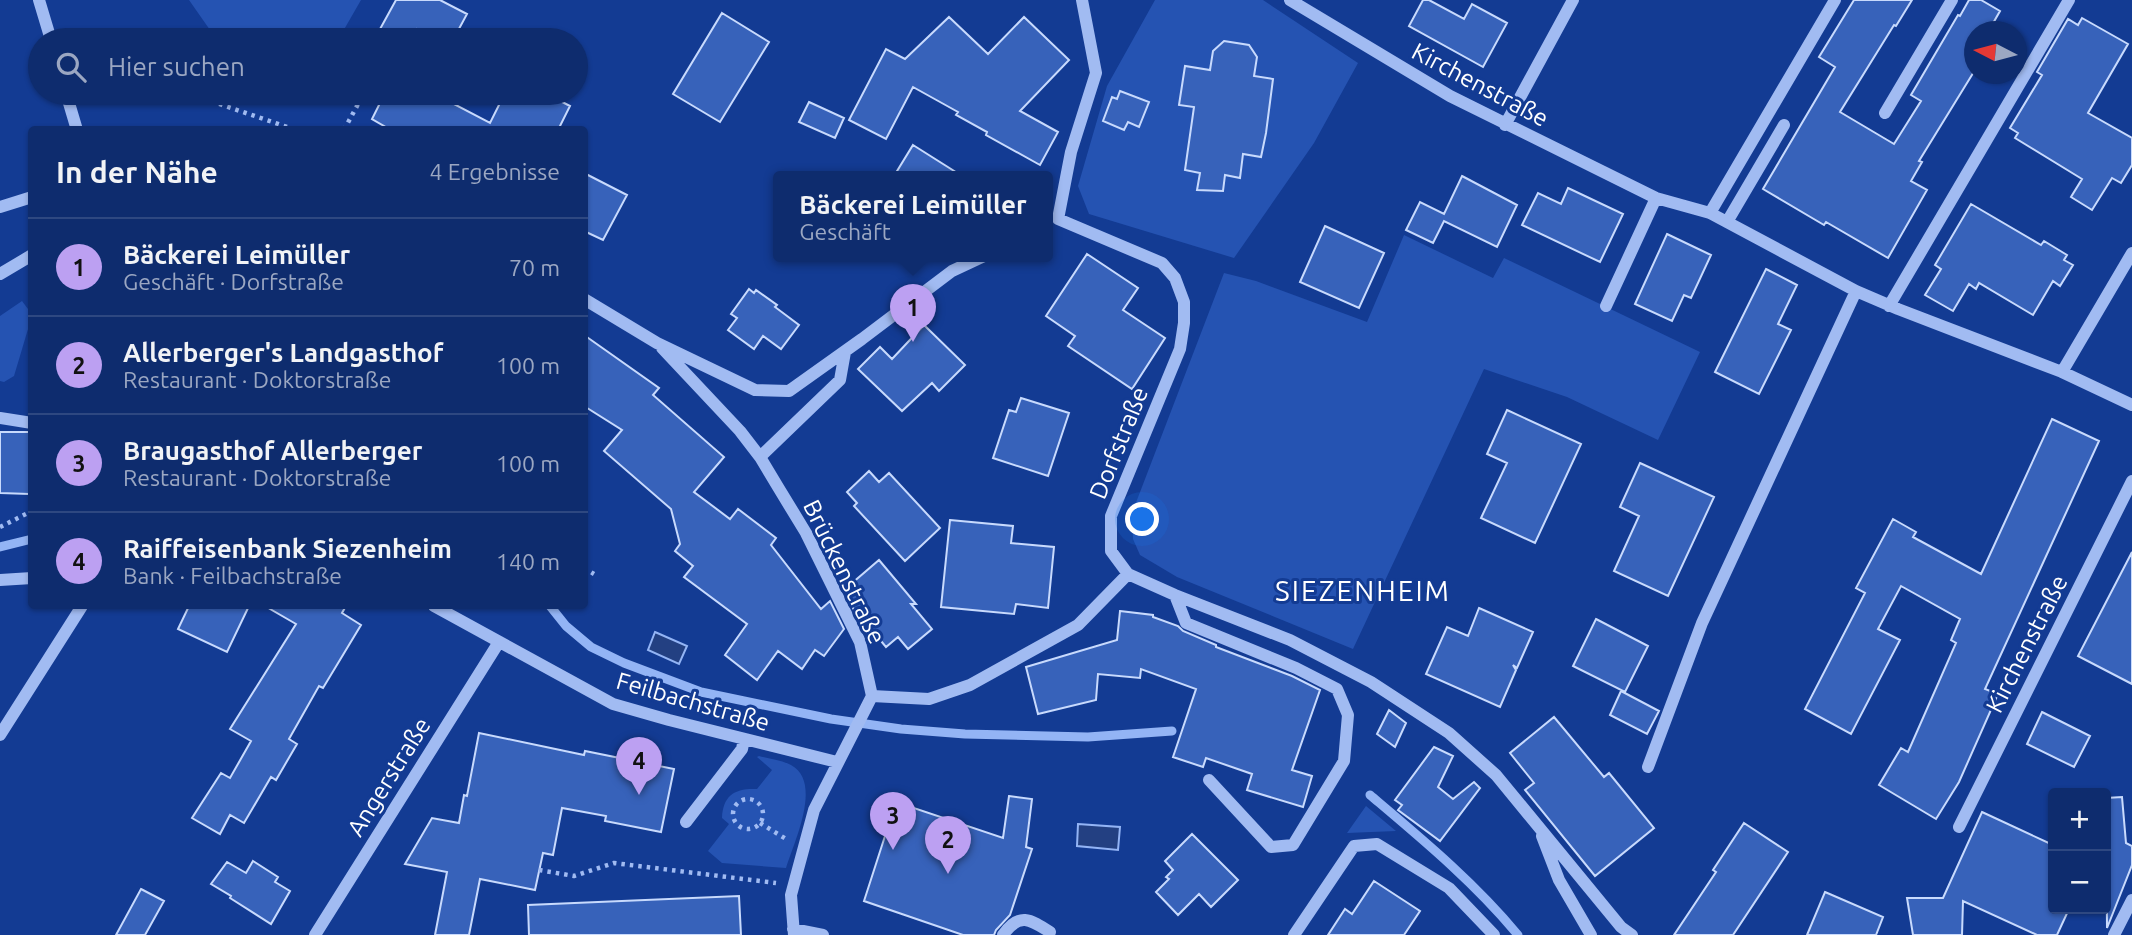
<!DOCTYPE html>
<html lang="de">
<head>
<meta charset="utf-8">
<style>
	:root { --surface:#0e2c6e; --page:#1c3876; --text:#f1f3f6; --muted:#9ba7c2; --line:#2e4881; --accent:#bca0f2 }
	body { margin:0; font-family:Ubuntu,sans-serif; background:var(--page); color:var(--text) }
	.controls { position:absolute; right:21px; bottom:21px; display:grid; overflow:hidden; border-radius:7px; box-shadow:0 2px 5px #0004 }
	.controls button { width:63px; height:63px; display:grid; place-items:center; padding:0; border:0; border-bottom:2px solid var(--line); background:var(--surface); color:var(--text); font:35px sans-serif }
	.compass { position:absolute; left:1964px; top:21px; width:63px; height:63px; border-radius:50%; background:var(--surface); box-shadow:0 2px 5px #0004; rotate:276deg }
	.you { position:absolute; left:1143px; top:520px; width:24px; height:24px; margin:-18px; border:5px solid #fff; border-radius:50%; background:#1a73e8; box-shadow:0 0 0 10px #1a73e833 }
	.badge { display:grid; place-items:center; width:46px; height:46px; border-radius:50%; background:var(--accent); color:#111; font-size:23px; font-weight:700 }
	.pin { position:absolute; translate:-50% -58px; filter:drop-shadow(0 2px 4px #0008) }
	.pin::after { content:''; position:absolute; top:37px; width:24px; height:21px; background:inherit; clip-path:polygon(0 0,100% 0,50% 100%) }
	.popup { position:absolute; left:773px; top:171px; width:280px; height:91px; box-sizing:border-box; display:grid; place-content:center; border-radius:7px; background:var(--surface); filter:drop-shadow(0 2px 5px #0005); font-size:23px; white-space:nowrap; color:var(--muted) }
	.popup b { font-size:26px; color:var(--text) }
	.popup::after { content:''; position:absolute; left:50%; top:100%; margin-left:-14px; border:14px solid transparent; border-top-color:var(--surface) }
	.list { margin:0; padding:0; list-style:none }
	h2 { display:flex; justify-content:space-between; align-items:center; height:91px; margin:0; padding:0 28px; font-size:30px }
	h2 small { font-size:23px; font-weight:400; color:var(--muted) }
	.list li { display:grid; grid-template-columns:46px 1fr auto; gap:21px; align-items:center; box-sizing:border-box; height:98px; padding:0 28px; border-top:2px solid var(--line) }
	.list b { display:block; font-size:26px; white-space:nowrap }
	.list p { margin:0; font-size:23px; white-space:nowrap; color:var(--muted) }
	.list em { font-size:23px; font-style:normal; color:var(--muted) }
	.icon { flex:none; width:38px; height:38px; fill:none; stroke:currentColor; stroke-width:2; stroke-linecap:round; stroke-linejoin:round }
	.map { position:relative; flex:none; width:2132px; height:935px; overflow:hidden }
	.search { position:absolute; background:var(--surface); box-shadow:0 2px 5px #0004; left:28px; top:28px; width:560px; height:77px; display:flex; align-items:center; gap:18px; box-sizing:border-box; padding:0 24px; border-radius:38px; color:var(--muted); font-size:26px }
	.panel { position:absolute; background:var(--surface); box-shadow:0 2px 5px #0004; left:28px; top:126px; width:560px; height:483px; border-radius:7px }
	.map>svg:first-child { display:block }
	.green { fill:#2553b2 }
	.water { fill:#234082; stroke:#93b4f5; stroke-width:2 }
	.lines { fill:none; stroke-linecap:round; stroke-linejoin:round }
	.stream { stroke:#93b4f5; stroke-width:9 }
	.building { fill:#3762ba; stroke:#c8dafd; stroke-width:2 }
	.path { stroke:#a1bbf2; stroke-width:4.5; stroke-dasharray:3.5 5; stroke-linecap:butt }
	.minor { stroke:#a1bbf2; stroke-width:12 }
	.labels { text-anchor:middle; stroke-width:6; stroke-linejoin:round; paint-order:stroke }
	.street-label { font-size:24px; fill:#fff; stroke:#133b93 }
	.quarter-label { font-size:28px; letter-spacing:2px; fill:#fff; stroke:#133b93 }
</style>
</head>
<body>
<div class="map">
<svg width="2132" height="935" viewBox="0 0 2132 935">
	<rect width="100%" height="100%" fill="#133b93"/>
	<path class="green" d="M189,0h172l-23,40h-121z
		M1155,0h108l95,63 -44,80 -80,115 -145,-44 -11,-28 29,-100z
		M1404,235l89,43 11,-20 196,94 -42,88 -91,-43 -83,-28 -131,280 -176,-72 -37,-22 -7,-16 -1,-26 92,-240 32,8 111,41z
		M22,301l9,12v6l-17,57 -10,6 -4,-1v-65z
		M759,756c10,3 22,4 32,9 32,17 3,77 -5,103l-64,-5 -14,-12 21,-27 -7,-6c1,-23 13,-30 35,-29l15,-19 -15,-13z
		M1366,806l30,25 -49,2z"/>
	<path class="water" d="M655,632l32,14 -8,18 -31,-14z
		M1078,824l42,3 -2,23 -41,-4z"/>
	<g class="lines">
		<path class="stream" d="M0,547l32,-8
			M550,606l16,20 25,21 33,16 77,29 130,27 70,10 64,5 123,3 84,-6
			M1370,795c52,44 104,87 148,140"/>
	</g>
	<path class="building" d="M396,0h44l27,14 -14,26h-14l-22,-11 -6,11h-37z
		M1423,0h6l35,19 8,-15 35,19 -24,44 -74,-41z
		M1854,0h58l-16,26 -2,-1 -54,87 54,32 27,-43 -10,-6 47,-80 2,1 9,-16h12l19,11 -12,21h-13v38l-56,91 3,1 -11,19 16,9 -39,68 -62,-36 -2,3 -61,-36 72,-122 -16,-10z
		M722,13l47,29 -49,80 -47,-28z
		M949,17l39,37 36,-37 45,43 -49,51 38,21 -18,33 -54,-30 1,-3 -31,-17 2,-3 -45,-25 -27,52 -37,-19 37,-71 19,10z
		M2082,18l46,26 -40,69 44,25v27l-11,18 -9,-5 -20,32 -21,-13 11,-18 -67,-41 3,-5 -8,-5 32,-53 -5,-3 31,-53 10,6z
		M1224,41l25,4 8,12 -3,19 19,3 -7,54 -5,24 -18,-3 -3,24 -15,-3 -2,16 -26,-1 3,-17 -15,-3 9,-63 -15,-2 6,-39 25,4 3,-19z
		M1120,91l29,11 -10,25 -11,-5 -4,8 -21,-9 9,-24 5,2z
		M385,93h48l57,30 15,-30h40l25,13 -12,24h-167l-19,-11z
		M809,102l35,16 -9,20 -36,-16z
		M913,145l49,31h-68z
		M584,173l43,22 -24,45 -19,-9z
		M1462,176l55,29 -20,42 -53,-26 -11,22 -27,-13 14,-28 24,12z
		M1568,188l55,26 -23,48 -78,-37 16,-32 23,11z
		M1971,204l70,41 3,-4 23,14 -3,5 9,5 -13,21 -7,-5 -20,34 -54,-32 -3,6 -7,-5 -16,27 -28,-16 16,-26 -6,-4z
		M1325,226l59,27 -25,55 -59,-26z
		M1667,234l44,21 -20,43 -7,-3 -12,26 -37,-17z
		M1087,254l51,34 -15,22 42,28 -33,51 -64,-43 7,-10 -29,-20z
		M1766,269l31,16 -19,39 13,6 -32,64 -44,-22z
		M749,289l5,4 2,-3 21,15 -2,2 24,18 -18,24 -18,-13 -9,13 -26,-19 9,-12 -6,-4z
		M924,325l41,40 -26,26 -7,-8 -30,28 -44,-42 22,-22 12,12z
		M584,335l75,53 -6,7 71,62 -30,35 36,27 8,-10 38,29 -5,7 50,64 9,-8 14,28 -20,27 -9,-6 -13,19 -24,-18 -21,29 -32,-25 22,-31 -63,-47 9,-11 -18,-15 5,-7 -9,-35 -67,-58 18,-21 -38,-24z
		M1021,398l48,15 -21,63 -55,-18 16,-48 7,2z
		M1507,410l74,34 -46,99 -54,-25 26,-55 -20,-9z
		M2052,419l47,22 -114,248 13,5 -39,88 -23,37 -57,-34 22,-37 7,4 48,-109 -5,-3 9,-21 -59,-33 -23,43 22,11 -49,94 -46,-25 60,-116 -9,-5 37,-69 23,13 -3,5 68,37z
		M0,432h31l-2,62 -29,-1z
		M1640,463l74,34 -46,99 -54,-25 25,-55 -19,-9z
		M869,471l10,11 10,-9 51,55 -35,33 -51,-55 3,-3 -10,-11z
		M950,520l63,6 -2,17 43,4 -6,61 -32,-4 -2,10 -73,-7z
		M2132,552v132l-54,-28z
		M879,560l37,44h-5l21,25 -24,20 -10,-12 -12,10 -29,-35 -1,2 -12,-24z
		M189,606h60l-22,46 -49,-23z
		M265,606h81l-4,7 19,12 -38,63 -4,-2 -30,53 8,5 -21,36 -5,-3 -27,46 -14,-8 -10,19 -28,-16 29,-45 9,5 21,-37 -21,-12 66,-105z
		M1479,608l54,24 -16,36 -4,-3 3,5 -16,37 -74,-33 21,-47 21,9z
		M1120,611l33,4v2l25,9 5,5 33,14v2l76,29 28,14 -28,80 20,6 -9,31 -56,-17 5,-16 -46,-16 -3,9 -30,-10 23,-68 -55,-20 -1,9 -42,-4 -2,26 -58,14 -12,-47 91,-27z
		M1596,619l52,27 -23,46 -52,-26z
		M1621,691l38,20 -12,23 -37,-19z
		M1389,710l17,13 -11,24 -18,-13z
		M2042,712l48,24 -16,31 -47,-23z
		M1554,717l50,60 5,-4 45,55 -59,48 -70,-86 9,-7 -24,-30z
		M479,733l105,22 1,-4 89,18 -13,63 -56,-11 1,-5 -44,-8 -9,47 -10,-2 -8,37 -55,-11 -11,56h-34l12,-63 -42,-8 27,-46 27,5 5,-28 3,1z
		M1434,747l19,9 -15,31 15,12 21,-17 6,6 -40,53 -42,-31 4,-5 -7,-5z
		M1009,796l23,3 -6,48 6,2 -22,66 -14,15 -2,5h-31l-99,-34 32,-99 107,36z
		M2122,797l4,46 6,3v19l-25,63 -1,-130z
		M1982,812l71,33v64h16l-12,26h-20l-74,-34 -1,34h-49l-6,-37h36z
		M1744,823l44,29 -55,83h-59l42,-63 -3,-2z
		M1192,834l46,46 -27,27 -12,-13 -21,21 -22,-23 13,-13 -3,-2 7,-7 -8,-9z
		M253,861l25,16 -3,5 15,9 -19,33 -41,-26 1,-2 -20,-12 16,-22 19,11z
		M1374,881l46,30 -16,24h-76l17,-26 7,5z
		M141,889l23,12 -19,34h-29z
		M1825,892l58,25 -7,18h-69z
		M739,896l2,39h-212l-1,-30z"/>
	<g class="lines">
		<path class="path" d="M187,93l109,37
			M344,130l20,-37
			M0,527l32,-16
			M584,568l10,6
			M733 814a15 15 0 1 1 30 0a15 15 0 1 1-30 0Z
			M760,823l26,16
			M539,870l35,6 40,-13 162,20"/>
		<path class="minor" d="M39,0l12,40
			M1290,0l160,96 206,102 54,15 146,78 42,18 164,63 70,33
			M66,93l11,37
			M1885,113l67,-113
			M1505,125l68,-125
			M0,207l32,-10
			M1710,213l125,-213
			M1058,219l104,44 13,15 9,24v21l-4,26 -69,167v35l17,23 47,21 115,45 81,42 78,51 47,42 125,152 11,8
			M1058,219l13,-67 25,-79 -14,-73
			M1727,222l57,-97
			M0,274l32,-19
			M584,299l73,44 98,47 34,1 73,-52 90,-68 32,-15
			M1606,306l50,-108
			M1889,306l180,-306
			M662,348l78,83 20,26 18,30 28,46 54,109 12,54
			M2062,372l70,-119
			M0,418l32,5
			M760,457l80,-77 5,-28
			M0,580l32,-2
			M1175,595l11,28 110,45 41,21 11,26 -4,46 -51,84 -22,2 -62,-67
			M434,606l179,98 56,16 168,42
			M872,696l57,3 41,-14 108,-60 50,-51
			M0,735l82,-129
			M1648,767l54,-144 154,-332
			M686,822l56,-73 2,-10
			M1959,827l173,-346
			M1542,836l17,44 32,55
			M793,929l30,6
			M315,935l184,-293
			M794,935l-3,-40 23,-85 58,-114
			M1003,935c16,-23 27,-16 47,-3
			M1294,935l60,-89 23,-2 72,44 45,47
			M2114,935l18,-35"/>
	</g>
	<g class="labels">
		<g class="street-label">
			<text transform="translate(1480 85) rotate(28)" y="8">Kirchenstraße</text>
			<text transform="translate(1119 443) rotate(-68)" y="8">Dorfstraße</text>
			<text transform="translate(844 572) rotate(64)" y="8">Brückenstraße</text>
			<text transform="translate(2027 644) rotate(-63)" y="8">Kirchenstraße</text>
			<text transform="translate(693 702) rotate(16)" y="8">Feilbachstraße</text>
			<text transform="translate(389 777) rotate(-58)" y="8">Angerstraße</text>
		</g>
		<g class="quarter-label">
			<text x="1363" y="601">SIEZENHEIM</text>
		</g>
	</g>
</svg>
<div class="controls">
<button>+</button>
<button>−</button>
</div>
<svg class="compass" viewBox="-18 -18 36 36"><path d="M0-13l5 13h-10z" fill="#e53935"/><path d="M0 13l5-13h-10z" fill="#9ba7c2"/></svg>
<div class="you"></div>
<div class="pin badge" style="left:913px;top:342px">1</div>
<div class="popup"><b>Bäckerei Leimüller</b>Geschäft</div>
<div class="pin badge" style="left:948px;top:874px">2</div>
<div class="pin badge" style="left:893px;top:850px">3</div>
<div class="pin badge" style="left:639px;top:795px">4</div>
<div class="search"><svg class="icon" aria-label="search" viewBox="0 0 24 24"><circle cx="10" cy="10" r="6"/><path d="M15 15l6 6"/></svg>Hier suchen</div>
<section class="panel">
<h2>In der Nähe<small>4 Ergebnisse</small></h2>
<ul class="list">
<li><span class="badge">1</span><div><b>Bäckerei Leimüller</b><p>Geschäft · Dorfstraße</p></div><em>70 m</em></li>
<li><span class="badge">2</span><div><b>Allerberger's Landgasthof</b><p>Restaurant · Doktorstraße</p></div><em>100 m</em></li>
<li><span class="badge">3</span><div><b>Braugasthof Allerberger</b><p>Restaurant · Doktorstraße</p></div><em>100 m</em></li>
<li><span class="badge">4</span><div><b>Raiffeisenbank Siezenheim</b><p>Bank · Feilbachstraße</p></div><em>140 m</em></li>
</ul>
</section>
</div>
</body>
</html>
